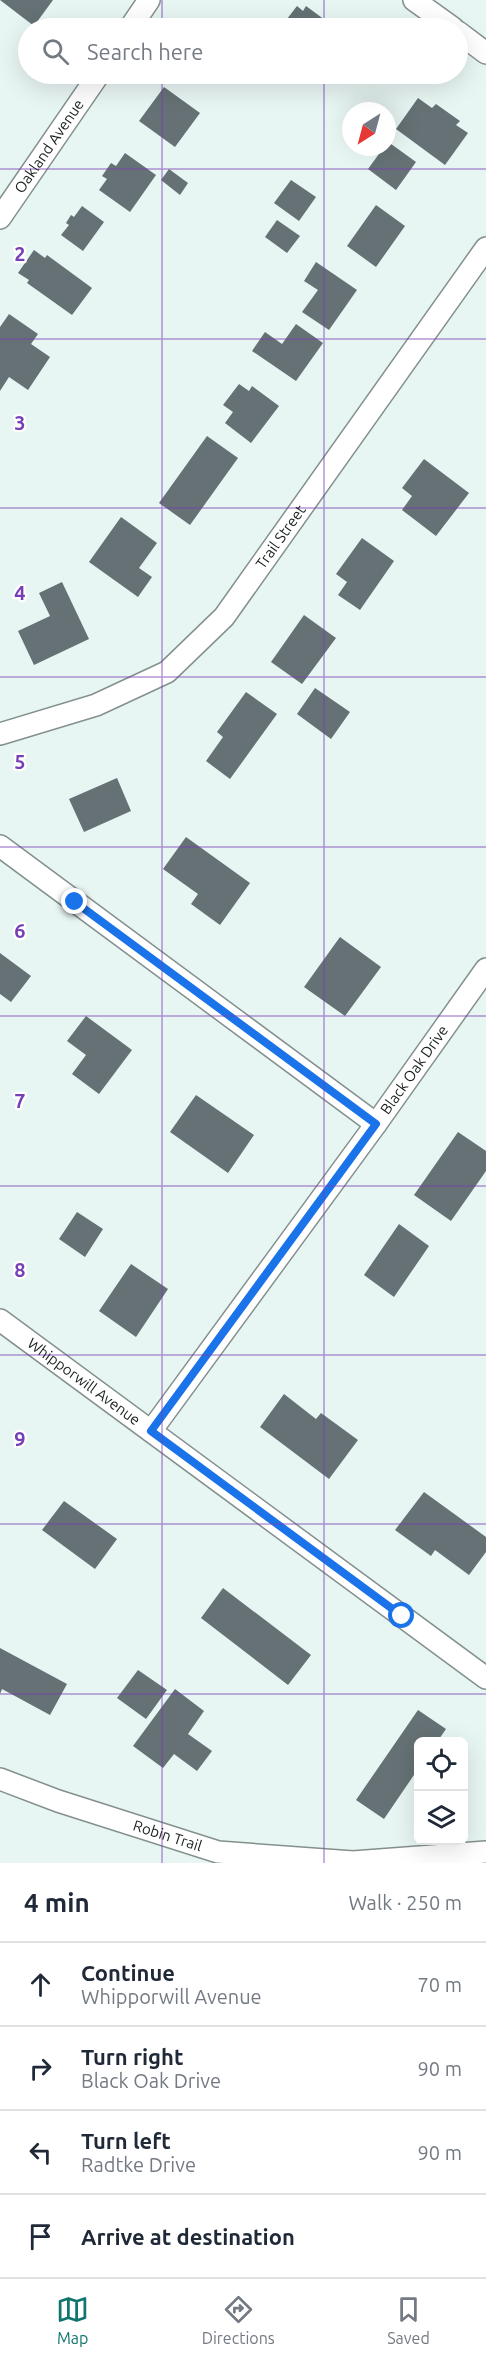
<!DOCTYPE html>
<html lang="en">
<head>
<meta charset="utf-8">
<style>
	:root { --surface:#fff; --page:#f6f6f7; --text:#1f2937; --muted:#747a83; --line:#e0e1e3; --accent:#0f766e }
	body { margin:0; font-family:Ubuntu,sans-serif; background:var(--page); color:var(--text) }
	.controls { position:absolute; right:18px; bottom:18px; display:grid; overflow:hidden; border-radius:9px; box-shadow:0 6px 24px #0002 }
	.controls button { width:54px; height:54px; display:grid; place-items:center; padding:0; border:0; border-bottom:2px solid var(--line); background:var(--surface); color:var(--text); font:30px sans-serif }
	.compass { position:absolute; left:342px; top:102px; width:54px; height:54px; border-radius:50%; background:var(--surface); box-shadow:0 6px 24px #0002; rotate:216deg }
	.stop { position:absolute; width:18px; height:18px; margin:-14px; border:4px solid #1a73e8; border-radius:50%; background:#fff }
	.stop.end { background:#1a73e8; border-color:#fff; box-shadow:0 2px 6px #0008 }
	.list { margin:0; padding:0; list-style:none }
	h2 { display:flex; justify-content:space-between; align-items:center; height:78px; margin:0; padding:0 24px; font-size:26px }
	h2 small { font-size:20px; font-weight:400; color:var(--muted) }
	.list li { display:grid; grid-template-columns:39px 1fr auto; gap:18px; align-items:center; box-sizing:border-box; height:84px; padding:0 24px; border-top:2px solid var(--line) }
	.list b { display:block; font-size:22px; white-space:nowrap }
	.list p { margin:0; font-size:20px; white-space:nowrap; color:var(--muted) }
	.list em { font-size:20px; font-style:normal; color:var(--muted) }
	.icon { flex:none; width:33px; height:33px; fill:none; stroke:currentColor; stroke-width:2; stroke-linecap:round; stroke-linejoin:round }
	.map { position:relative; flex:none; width:486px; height:1863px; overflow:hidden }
	.search { position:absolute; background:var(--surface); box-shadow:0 6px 24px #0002; left:18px; right:18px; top:18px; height:66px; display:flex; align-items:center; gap:15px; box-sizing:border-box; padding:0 21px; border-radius:33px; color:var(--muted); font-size:22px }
	.sheet { height:414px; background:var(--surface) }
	nav { display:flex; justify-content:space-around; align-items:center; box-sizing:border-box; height:84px; border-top:2px solid var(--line); background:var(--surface); font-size:16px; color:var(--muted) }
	nav a { display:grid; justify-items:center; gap:3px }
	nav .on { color:var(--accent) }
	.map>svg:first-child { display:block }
	.building { fill:#657174 }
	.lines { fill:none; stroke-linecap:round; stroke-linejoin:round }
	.street-casing { stroke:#83908e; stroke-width:24 }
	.street { stroke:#fff; stroke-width:21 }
	.route { stroke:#1a73e8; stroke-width:8 }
	.grid { fill:none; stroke:#773fb5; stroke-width:1.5; stroke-opacity:0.55 }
	.labels { text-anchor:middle; stroke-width:4.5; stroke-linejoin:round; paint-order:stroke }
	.street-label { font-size:15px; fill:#1a1f1f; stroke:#fff }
	.grid-label { font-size:20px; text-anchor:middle; font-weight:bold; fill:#773fb5; stroke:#fff; stroke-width:4.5; stroke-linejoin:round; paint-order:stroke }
</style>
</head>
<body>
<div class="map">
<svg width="486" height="1863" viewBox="0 0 486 1863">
	<rect width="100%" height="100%" fill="#e7f5f3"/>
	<path class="building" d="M0,0h53l-19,26z
		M297,6l6,5 3,-5 19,14 -4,5 5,3h-46z
		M164,87l36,26 -25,34 -36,-26z
		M418,98l14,10 4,-4 24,17 -4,4 12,8 -23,32 -49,-36z
		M387,141l29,21 -20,28 -28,-21 16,-22h3z
		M125,153l31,22 -26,37 -31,-22 8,-11 -5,-3 9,-13 5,3z
		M169,169l19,14 -8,12 -19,-15z
		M291,180l25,17 -17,24 -25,-18z
		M376,205l29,21 -29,41 -29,-21z
		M82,206l22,16 -21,29 -22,-16 8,-10 -3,-2 5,-8 3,2z
		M277,220l23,16 -13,17 -22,-16z
		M34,250l11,8 2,-3 45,33 -20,27 -45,-32 2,-3 -11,-7z
		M316,262l41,28 -28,40 -27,-18 16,-22 -14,-9z
		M9,314l29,20 -7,10 19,13 -22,33 -19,-13 -9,14v-64z
		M296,324l27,19 -27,38 -44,-30 13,-19 17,12z
		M239,384l10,7 3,-5 27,20 -28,37 -26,-20 8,-11 -10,-7z
		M207,436l31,22 -48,67 -31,-22z
		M424,459l45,34 -33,43 -34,-26 10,-14 -10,-8z
		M121,517l36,26 -18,25 13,9 -14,20 -49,-35z
		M362,538l32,23 -34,49 -22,-15 9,-13 -11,-8z
		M62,582l27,57 -55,26 -16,-34 32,-15 -11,-23z
		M304,615l32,23 -34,46 -31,-22z
		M315,688l35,24 -19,27 -34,-25z
		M246,692l31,22 -47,65 -24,-18 17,-24 -6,-5z
		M117,778l14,33 -47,21 -15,-33z
		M186,837l64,46 -30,42 -29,-21 7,-10 -35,-25z
		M340,937l41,30 -36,49 -41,-29z
		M0,953l31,23 -20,26 -11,-8z
		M86,1016l46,34 -33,44 -27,-20 14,-19 -19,-14z
		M196,1095l58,40 -26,38 -58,-41z
		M458,1132l28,19v20l-35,50 -37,-26z
		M77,1212l26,17 -18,28 -26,-18z
		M399,1224l30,22 -35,51 -30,-22z
		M131,1264l37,25 -32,48 -37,-26z
		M284,1394l32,25 5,-6 37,27 -29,39 -69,-52z
		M424,1492l62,45v15l-17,23 -34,-25 -4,6 -36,-26z
		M64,1501l53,38 -22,30 -53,-39z
		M223,1588l88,67 -23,30 -87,-67z
		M0,1648l67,36 -17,31 -48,-26 -2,5z
		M138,1670l29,20 -21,29 -29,-21z
		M175,1689l29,22 -16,23 24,17 -15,20 -23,-17 -11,14 -30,-22z
		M418,1710l28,19 -9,13h-19v27l-34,50 -28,-19z"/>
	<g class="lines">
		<defs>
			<g id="street">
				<path d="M414,0l39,28"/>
				<path d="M130,28l19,-28"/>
				<path d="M458,32l28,21"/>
				<path id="s1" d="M0,218l99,-144"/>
				<path id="s2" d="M0,734l96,-29 71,-33 57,-55 262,-369"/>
				<path d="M0,846l376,278"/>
				<path id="s3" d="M0,1320l486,358"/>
				<path id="s4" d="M151,1431l225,-307 110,-155"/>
				<path id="s5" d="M0,1779l58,22 160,51 135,10 133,-10"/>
			</g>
		</defs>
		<use href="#street" class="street-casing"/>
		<use href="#street" class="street"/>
	</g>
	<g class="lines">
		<path class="route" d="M75,902l301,222 -225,307 251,185"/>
	</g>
	<path class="grid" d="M162,0v28M324,0v28M162,74v1789M324,74v1789M0,169h486M0,339h486M0,508h486M0,677h486M0,847h486M0,1016h486M0,1186h486M0,1355h486M0,1524h486M0,1694h486"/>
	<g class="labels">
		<g class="street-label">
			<text dy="5" stroke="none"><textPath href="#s1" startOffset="87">Oakland Avenue</textPath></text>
			<text dy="5" stroke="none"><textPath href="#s2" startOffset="356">Trail Street</textPath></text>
			<text dy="5" stroke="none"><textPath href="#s4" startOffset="447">Black Oak Drive</textPath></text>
			<text dy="5" stroke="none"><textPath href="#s3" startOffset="104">Whipporwill Avenue</textPath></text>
			<text dy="5" stroke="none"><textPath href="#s5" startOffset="177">Robin Trail</textPath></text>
		</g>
	</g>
	<g class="grid-label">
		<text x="20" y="261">2</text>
		<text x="20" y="430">3</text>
		<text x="20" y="600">4</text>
		<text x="20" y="769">5</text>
		<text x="20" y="938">6</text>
		<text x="20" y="1108">7</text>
		<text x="20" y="1277">8</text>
		<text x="20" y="1446">9</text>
	</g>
</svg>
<div class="controls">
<button><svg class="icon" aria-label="locate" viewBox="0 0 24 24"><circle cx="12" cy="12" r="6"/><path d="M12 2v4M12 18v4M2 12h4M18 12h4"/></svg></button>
<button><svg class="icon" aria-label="layers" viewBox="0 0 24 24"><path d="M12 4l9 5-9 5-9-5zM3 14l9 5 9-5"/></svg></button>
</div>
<svg class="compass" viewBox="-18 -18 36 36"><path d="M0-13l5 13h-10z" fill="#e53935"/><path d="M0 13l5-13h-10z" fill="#747a83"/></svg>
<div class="stop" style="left:402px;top:1616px"></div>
<div class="stop end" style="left:75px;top:902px"></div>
<div class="search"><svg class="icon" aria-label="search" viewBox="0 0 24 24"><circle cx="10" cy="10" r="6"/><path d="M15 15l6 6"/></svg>Search here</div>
</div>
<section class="sheet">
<h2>4 min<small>Walk · 250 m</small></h2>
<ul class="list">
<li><svg class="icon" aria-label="ahead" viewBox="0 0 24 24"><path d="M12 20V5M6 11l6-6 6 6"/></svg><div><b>Continue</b><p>Whipporwill Avenue</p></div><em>70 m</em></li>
<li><svg class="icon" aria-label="right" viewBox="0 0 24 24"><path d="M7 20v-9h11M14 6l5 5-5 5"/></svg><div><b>Turn right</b><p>Black Oak Drive</p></div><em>90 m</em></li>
<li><svg class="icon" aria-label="left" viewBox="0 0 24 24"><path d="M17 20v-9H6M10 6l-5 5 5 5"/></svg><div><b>Turn left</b><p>Radtke Drive</p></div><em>90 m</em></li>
<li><svg class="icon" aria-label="arrive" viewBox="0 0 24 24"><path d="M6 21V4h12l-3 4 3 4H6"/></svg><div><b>Arrive at destination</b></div></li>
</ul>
</section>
<nav>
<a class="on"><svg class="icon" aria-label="map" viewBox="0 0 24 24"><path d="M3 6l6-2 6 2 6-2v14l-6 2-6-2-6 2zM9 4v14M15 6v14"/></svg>Map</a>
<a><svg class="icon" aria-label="directions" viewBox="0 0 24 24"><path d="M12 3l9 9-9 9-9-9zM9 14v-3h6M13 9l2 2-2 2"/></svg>Directions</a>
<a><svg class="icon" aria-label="saved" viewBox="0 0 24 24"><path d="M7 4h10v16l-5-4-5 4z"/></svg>Saved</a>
</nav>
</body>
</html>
